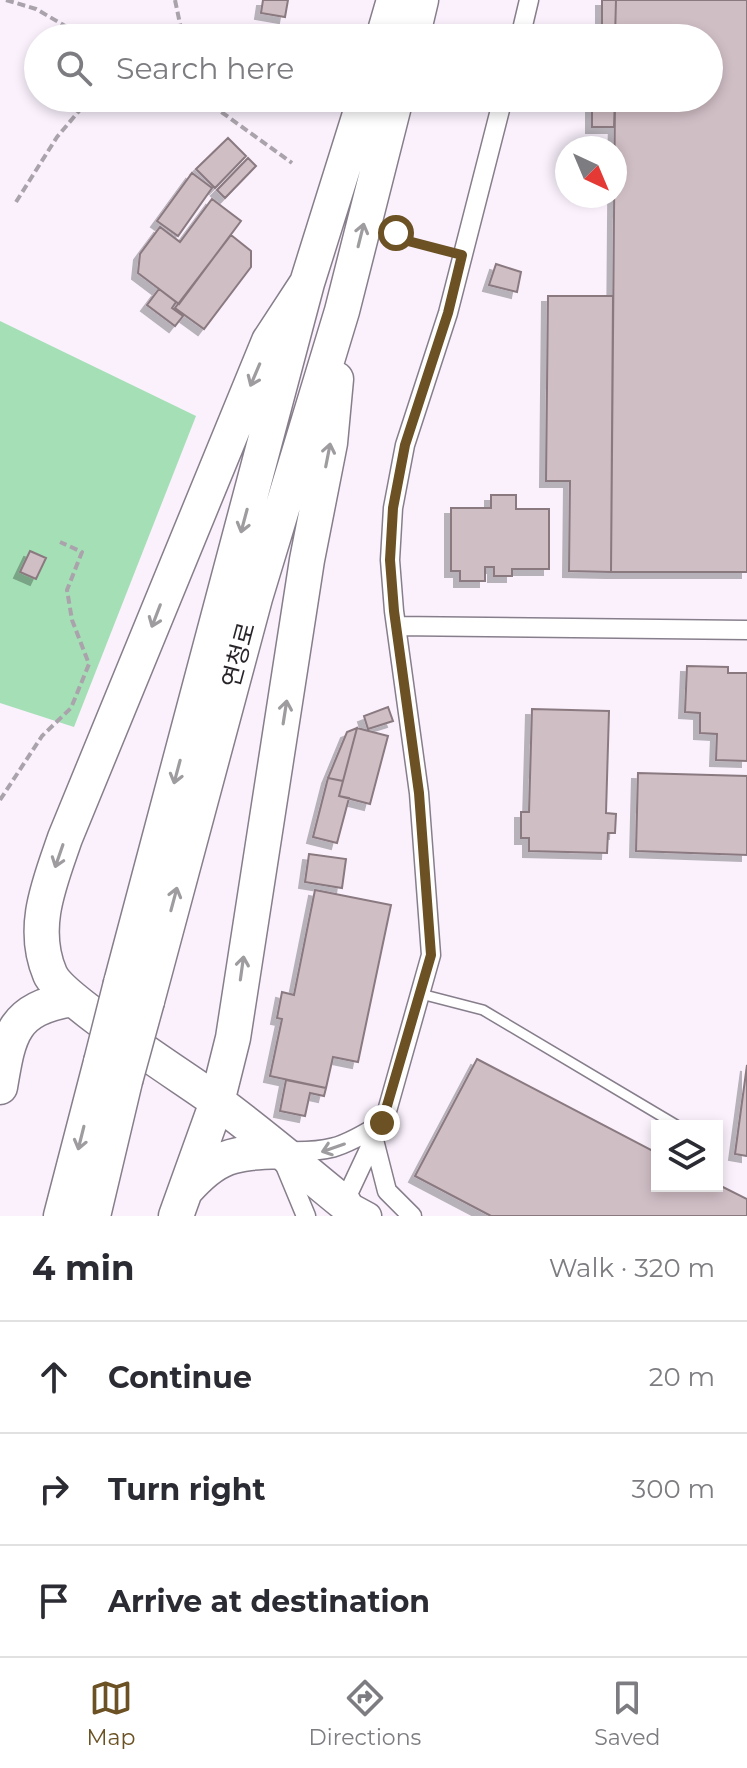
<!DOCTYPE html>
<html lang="en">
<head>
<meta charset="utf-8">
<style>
	:root { --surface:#fff; --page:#f7f7f7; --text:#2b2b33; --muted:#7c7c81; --line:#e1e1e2; --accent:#6b5123 }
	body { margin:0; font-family:Montserrat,"Noto Sans KR",sans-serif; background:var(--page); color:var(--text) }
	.controls { position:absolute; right:24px; bottom:24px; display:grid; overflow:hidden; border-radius:0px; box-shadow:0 4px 12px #0003 }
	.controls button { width:72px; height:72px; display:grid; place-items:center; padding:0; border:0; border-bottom:2px solid var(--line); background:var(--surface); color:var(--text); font:40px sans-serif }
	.compass { position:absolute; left:555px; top:136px; width:72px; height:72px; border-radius:50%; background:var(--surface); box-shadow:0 4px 12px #0003; rotate:136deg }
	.stop { position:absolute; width:24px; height:24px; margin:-18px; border:6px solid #6b5123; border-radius:50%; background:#fff }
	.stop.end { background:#6b5123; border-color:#fff; box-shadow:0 2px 8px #0008 }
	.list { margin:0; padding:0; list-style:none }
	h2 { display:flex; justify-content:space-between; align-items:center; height:104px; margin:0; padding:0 32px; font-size:34px }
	h2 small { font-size:26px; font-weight:400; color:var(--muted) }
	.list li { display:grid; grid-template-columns:52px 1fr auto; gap:24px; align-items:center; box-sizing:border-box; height:112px; padding:0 32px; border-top:2px solid var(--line) }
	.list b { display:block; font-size:30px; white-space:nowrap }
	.list em { font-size:26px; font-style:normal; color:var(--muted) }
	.icon { flex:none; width:44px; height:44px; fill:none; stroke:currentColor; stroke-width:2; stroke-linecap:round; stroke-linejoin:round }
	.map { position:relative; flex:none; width:747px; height:1216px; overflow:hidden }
	.search { position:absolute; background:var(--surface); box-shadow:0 4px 12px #0003; left:24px; right:24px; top:24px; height:88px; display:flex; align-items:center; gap:20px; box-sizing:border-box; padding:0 28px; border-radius:44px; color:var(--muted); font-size:30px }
	.sheet { height:440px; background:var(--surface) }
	nav { display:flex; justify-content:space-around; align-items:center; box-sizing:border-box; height:112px; border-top:2px solid var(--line); background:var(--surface); font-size:22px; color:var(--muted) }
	nav a { display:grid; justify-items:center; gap:4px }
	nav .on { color:var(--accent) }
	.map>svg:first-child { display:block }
	.green { fill:#a5dfb6 }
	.building { fill:#d0bec5; stroke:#8a7a80; stroke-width:2; filter:url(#shadow) }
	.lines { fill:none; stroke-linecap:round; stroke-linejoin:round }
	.lane-casing { stroke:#877e8b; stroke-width:12 }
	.street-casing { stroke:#877e8b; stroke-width:21 }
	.secondary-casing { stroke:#877e8b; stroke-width:29 }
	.highway-casing { stroke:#877e8b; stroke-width:37 }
	.path { stroke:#aaa3ac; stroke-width:4; stroke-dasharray:8 4; stroke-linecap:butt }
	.lane { stroke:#fff; stroke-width:9 }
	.street { stroke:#fff; stroke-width:18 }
	.secondary { stroke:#fff; stroke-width:26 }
	.highway { stroke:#fff; stroke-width:34 }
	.highway-bridge-casing { stroke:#877e8b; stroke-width:37; stroke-linecap:butt }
	.highway-bridge { stroke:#fff; stroke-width:34 }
	.oneway { stroke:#9e9c9f }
	.route { stroke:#6b5123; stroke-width:10 }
	.labels { text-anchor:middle; stroke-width:7; stroke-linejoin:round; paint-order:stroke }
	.street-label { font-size:24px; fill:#282429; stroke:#fff }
</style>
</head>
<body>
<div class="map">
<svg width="747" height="1216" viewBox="0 0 747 1216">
	<defs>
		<filter id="shadow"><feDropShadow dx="-6" dy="6" stdDeviation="0" flood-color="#0004"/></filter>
	</defs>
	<rect width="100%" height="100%" fill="#faf1fd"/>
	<path class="green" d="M0,321l196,95 -122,311 -74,-24z"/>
	<path class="building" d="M263,0h25l-3,17 -24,-4z
		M602,0h14l-1,38h-13z
		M616,0h131v572h-136l4,-474h94v-60h-94z
		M592,98h23l-1,29h-22z
		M228,138l18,18 -31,32 -19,-19z
		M248,158l8,8 -31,32 -8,-8z
		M192,173l20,15 -34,48 -21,-15z
		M212,199l29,22 -62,83 -41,-31 2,-19 20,-27 20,15z
		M231,235l20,16v16l-47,62 -29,-21z
		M496,264l25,8 -4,20 -28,-7z
		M159,289l17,13 -4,6 11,8 -8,10 -28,-21z
		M548,296h65l-2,276 -42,-1 1,-90h-24z
		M491,495h25v14h33v60h-37v7h-18v-9h-9v14h-25v-10h-9v-63h40z
		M30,551l16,7 -10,21 -16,-7z
		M687,666l41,1v6h19v88l-31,-1 1,-26 -17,-1v-20l-15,-1z
		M388,707l5,14 -25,8 -4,-13z
		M532,709l77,2 -3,102 10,1 -1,19h-7l-1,20 -78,-2v-13h-8v-26h8z
		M357,728l-14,53 -15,-3 19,-46z
		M357,728l31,8 -18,68 -31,-8z
		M638,773l109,3v79l-111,-4z
		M328,778l15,3 -4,15 10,2 -12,45 -24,-6z
		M309,854l37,5 -4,29 -37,-6z
		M315,890l76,15 -33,157 -25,-5 -7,31 -56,-12 12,-57 -5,-1 5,-26 12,3z
		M477,1059l180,94v33l60,-2 30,15v17h-256l-76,-40z
		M747,1065v91l-12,-2z
		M286,1080l40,8 -2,8 -14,-3 -5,23 -25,-5z"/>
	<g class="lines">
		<defs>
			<path id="lane" d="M421,994l62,16 195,116"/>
			<path id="street" d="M520,38l9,-38
				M396,626l351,4
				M374,1140l13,51 25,25
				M341,1209l46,-98 44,-156 -12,-162 -25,-182 -4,-51 3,-52 12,-63 43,-132 55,-215
				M306,1216l-27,-65c48,2 62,-2 103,-28"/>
			<path id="secondary" d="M344,1203l24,13"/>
			<path id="highway" d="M383,38l11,-38
				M412,38l9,-38
				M307,283l-38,58 -204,497c-15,44 -35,89 -15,136 10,25 135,104 165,126 44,32 86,68 129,103
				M121,983l186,-700 58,-185
				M147,1001l108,-403 87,-287 54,-213
				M0,1087c9,-54 13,-78 72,-88
				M186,1190c31,-35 47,-37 93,-39
				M61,1216l40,-154
				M93,1216l32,-135
				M176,1216l41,-114 16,-64 74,-478 23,-117 6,-64"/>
		</defs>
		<use href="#lane" class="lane-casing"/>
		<use href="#street" class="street-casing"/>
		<use href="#secondary" class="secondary-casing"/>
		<use href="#highway" class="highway-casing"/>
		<path class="path" d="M6,0l30,9 50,29
			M175,0l8,38
			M202,98l90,65
			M16,202l41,-65 33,-39
			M396,233l12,8 40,11
			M0,800l42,-64 29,-28 18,-44 -17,-44 -5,-30 15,-38 -22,-10"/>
		<use href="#lane" class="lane"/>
		<use href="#street" class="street"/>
		<use href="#secondary" class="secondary"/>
		<use href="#highway" class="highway"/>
		<defs>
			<path id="highway-bridge" d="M101,1062l20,-79
				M125,1081l22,-80"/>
		</defs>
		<use href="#highway-bridge" class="highway-bridge-casing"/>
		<use href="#highway-bridge" class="highway-bridge"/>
	</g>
	<defs><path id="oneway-shaft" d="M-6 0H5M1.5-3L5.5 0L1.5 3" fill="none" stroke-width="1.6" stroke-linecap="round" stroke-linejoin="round" transform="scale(2)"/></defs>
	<g class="oneway">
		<use href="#oneway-shaft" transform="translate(361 235) rotate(-76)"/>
		<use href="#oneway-shaft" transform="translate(255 375) rotate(113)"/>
		<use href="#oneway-shaft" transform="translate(328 455) rotate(-79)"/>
		<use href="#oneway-shaft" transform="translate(244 521) rotate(105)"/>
		<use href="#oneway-shaft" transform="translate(156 616) rotate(111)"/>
		<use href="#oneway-shaft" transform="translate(285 712) rotate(-81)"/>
		<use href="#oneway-shaft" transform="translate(177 772) rotate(105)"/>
		<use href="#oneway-shaft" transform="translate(59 856) rotate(109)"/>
		<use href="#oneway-shaft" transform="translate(174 899) rotate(-75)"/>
		<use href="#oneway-shaft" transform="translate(242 968) rotate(-82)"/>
		<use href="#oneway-shaft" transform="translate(81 1138) rotate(104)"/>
		<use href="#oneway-shaft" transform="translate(333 1148) rotate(161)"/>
	</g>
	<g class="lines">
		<path class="route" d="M382,1123l49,-168 -12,-162 -25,-182 -4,-51 3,-52 12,-63 43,-132 14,-58 -54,-14 -12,-8"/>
	</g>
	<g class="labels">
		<g class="street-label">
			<text transform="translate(239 655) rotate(-75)" y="8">연청로</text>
		</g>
	</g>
</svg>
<div class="controls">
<button><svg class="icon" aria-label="layers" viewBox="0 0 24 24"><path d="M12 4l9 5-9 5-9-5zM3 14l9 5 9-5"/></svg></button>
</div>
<svg class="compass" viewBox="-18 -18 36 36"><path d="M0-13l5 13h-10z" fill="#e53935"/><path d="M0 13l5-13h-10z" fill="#7c7c81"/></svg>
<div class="stop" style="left:396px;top:233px"></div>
<div class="stop end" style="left:382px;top:1123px"></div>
<div class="search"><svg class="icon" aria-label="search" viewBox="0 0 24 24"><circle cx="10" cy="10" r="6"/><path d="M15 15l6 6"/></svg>Search here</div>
</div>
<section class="sheet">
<h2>4 min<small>Walk · 320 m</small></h2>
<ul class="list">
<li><svg class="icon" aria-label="ahead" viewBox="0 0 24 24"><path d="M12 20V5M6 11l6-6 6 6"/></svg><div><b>Continue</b></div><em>20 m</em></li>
<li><svg class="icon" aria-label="right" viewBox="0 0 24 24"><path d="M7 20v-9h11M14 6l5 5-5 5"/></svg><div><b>Turn right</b></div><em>300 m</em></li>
<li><svg class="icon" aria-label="arrive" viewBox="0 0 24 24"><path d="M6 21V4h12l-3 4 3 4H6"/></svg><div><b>Arrive at destination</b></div></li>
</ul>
</section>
<nav>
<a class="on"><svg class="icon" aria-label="map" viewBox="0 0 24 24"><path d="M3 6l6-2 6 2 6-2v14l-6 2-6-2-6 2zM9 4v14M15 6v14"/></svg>Map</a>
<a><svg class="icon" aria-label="directions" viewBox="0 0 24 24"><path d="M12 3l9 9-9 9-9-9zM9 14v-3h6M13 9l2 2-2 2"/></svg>Directions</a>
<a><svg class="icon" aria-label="saved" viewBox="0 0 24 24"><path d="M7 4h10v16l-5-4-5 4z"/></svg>Saved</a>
</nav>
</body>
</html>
